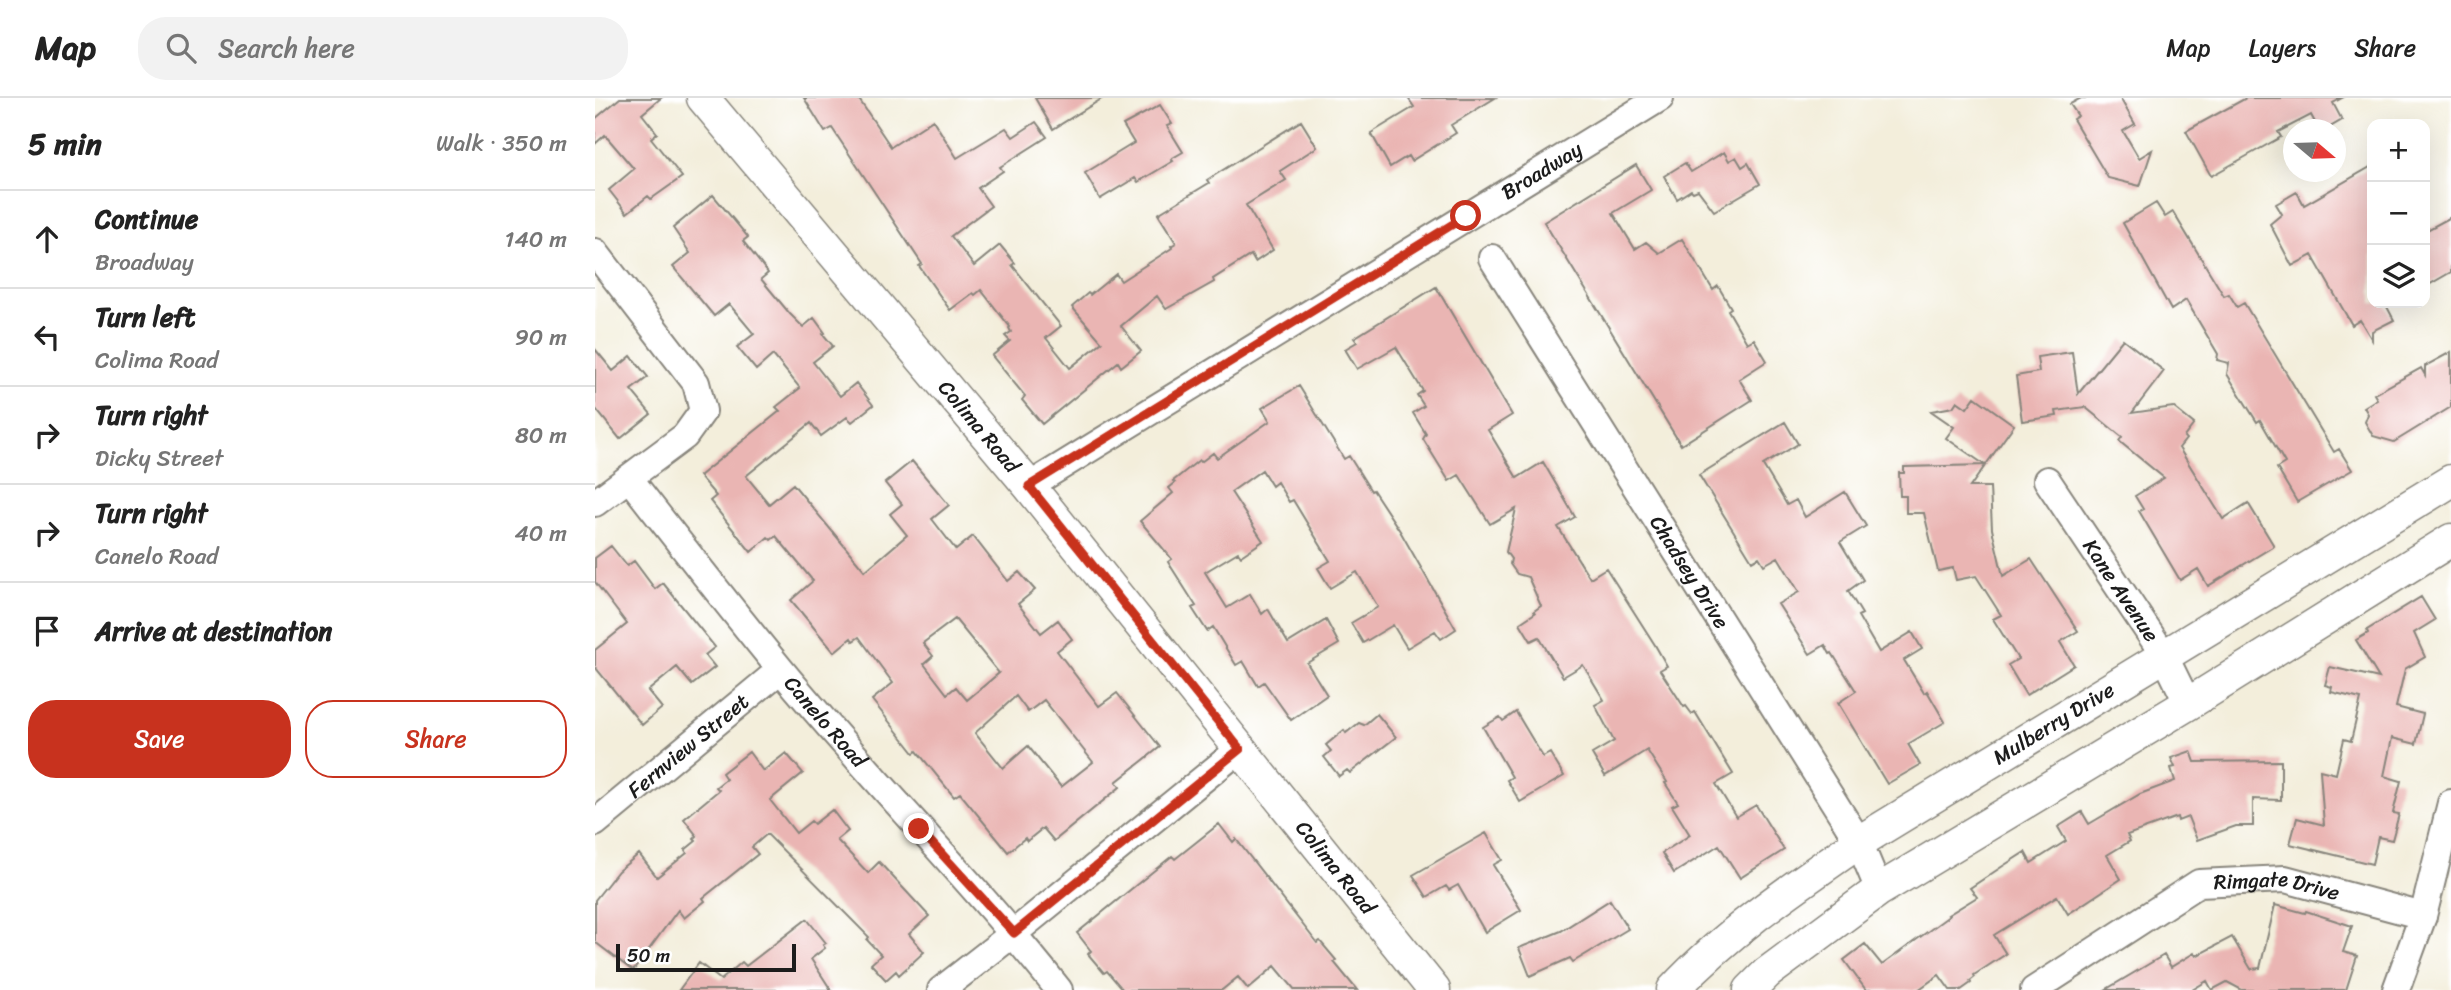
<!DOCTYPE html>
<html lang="en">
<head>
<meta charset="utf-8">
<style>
	:root { --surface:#fff; --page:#f2f2f2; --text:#222; --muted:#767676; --line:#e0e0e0; --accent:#c8321e }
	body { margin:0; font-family:Sriracha,sans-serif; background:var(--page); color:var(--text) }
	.controls { position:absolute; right:21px; top:21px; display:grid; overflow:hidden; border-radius:14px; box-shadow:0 7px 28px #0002 }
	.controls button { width:63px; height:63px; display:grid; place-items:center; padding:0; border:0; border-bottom:2px solid var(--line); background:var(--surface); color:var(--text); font:35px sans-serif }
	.compass { position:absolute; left:1688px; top:21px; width:63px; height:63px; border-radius:50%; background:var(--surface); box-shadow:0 7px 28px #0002; rotate:109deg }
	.scale { position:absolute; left:21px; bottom:18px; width:180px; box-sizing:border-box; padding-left:7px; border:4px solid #1c1c1c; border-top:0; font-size:19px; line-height:24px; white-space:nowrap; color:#1c1c1c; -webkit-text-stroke:5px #fff; paint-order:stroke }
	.stop { position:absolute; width:21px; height:21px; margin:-16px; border:5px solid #c8321e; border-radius:50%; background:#fff }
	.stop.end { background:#c8321e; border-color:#fff; box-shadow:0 2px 7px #0008 }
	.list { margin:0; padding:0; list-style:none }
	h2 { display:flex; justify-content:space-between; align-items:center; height:91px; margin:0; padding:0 28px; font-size:30px }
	h2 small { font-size:23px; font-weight:400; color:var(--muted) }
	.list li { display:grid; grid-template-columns:46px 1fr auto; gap:21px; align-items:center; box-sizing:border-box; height:98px; padding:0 28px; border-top:2px solid var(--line) }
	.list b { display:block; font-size:26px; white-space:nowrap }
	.list p { margin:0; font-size:23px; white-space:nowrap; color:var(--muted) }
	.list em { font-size:23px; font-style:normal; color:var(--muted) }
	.actions { display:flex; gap:14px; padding:21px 28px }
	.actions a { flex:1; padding:16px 0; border:2px solid var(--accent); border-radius:28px; text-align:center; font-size:24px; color:var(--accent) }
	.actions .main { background:var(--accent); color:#fff }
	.icon { flex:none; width:38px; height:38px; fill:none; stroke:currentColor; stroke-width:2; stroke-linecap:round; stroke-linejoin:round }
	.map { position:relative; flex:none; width:1856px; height:892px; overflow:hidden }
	header { display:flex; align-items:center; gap:42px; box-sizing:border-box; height:98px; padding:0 35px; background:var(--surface); border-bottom:2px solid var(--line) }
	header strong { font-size:33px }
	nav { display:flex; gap:38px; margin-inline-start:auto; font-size:24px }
	.search { width:490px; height:63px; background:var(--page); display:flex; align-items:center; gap:18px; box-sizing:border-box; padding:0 24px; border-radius:28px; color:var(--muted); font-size:26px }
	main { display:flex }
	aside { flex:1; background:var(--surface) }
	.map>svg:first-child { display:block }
	.building { fill:#eab5b3; fill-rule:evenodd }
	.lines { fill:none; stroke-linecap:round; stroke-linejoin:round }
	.minor-casing { stroke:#88857c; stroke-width:30 }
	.major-casing { stroke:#88857c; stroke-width:35 }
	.minor { stroke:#fff; stroke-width:26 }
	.major { stroke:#fff; stroke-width:32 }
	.route { stroke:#c8321e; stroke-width:9 }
	.labels { text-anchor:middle; stroke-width:5; stroke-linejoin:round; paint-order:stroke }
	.street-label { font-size:21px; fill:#1c1c1c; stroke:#fff }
</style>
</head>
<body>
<header>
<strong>Map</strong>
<div class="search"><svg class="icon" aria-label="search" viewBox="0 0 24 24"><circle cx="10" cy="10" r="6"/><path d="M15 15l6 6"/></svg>Search here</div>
<nav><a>Map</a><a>Layers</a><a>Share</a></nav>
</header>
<main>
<aside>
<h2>5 min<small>Walk · 350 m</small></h2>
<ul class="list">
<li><svg class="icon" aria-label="ahead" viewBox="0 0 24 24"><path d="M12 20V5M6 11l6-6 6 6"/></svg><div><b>Continue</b><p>Broadway</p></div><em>140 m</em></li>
<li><svg class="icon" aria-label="left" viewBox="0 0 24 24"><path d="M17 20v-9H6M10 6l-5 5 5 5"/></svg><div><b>Turn left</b><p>Colima Road</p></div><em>90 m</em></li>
<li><svg class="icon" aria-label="right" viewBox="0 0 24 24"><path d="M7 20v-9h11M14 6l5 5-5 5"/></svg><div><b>Turn right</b><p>Dicky Street</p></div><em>80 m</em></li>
<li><svg class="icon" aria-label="right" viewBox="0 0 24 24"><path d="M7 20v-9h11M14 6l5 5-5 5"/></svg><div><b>Turn right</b><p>Canelo Road</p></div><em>40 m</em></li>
<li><svg class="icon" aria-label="arrive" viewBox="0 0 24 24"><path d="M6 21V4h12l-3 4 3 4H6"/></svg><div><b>Arrive at destination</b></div></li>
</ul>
<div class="actions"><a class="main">Save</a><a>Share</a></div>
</aside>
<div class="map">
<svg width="1856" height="892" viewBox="0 0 1856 892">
	<rect width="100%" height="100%" fill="#fff"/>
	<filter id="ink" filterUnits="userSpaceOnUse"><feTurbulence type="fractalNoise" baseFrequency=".0143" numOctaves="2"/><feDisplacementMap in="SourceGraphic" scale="14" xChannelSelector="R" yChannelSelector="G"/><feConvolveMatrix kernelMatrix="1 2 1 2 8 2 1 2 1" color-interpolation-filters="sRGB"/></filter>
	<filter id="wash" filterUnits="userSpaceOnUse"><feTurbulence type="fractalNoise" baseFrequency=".00686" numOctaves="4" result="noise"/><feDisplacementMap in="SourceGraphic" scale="28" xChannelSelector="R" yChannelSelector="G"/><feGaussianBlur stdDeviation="1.57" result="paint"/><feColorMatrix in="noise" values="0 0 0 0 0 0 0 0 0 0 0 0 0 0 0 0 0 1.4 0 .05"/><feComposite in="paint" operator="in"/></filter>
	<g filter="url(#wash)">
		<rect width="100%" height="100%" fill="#f3eedb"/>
		<g id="blocks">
			<path class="building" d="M25,0h41l-19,16 15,19 -6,5 31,39 -31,22 -3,-3 -21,17 -18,-23 25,-21 -29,-34 -10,9v-25z
				M209,0h54l33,49 42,-27 24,38 49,-30 7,9 23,-15 11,15 -47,30 3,4 -25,17 13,18 -40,30 23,30 26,-21 15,18 -3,2 49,61 -15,12 24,30 32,-26 -30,-35 16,-14 2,2 26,-21 5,7 51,-33 -1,-2 5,-3 -18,-29 51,-31 -2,-3 94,-59 16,26 -37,24 6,9 -40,25 27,45 -18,12 -4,-7 -38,24 1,3 -48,27 -9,-13 -36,30 20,25 -20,16 -3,-5 -76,62 -20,-24 3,-4 -33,-40 18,-15 -5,-5 6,-4 -2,-4 1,-1 -29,-37 -6,5 -2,-2 -23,17 -31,-44 3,-2 -90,-136 -7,4z
				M440,0h68l-50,31z
				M813,0h87l-44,27 5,8 -45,28 -3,-5 -18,11 -19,-34 43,-26z
				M1486,0h39l15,26 -12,7 16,27 13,-8 -12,36 -32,-8 -35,-59 5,-3 -8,-12z
				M1651,0h96l-9,5 9,17 -17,10h-6l-8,-15 -33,17 3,5 -70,39 -25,-45z
				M565,7l12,19 -5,2 16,26 -12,7 2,2 -35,21 -3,-4 -35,21 -15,-26 49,-30 -11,-18z
				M1129,54l5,9 7,-4 6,10 6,-4 12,21 -46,27 -16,-21 -5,2 -2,-2 -14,9 -13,-23 21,-13 6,9z
				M1041,67l15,25 -38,23 22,36 11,-7 13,11 23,-14 31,51 5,-4 13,22 -3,2 19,33 7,-4 13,22 -28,18 13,21 -71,45 -137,-223z
				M1777,68v137h13l9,17 -22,11v9l-12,-20 -8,5 -40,-70 -20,11 -22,-42 12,-10 -6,-10 21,-12 7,13z
				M118,97l35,42 -5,4 25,32 -7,6 29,35 13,13 11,-9 11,15 -2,1 10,12 -20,16 27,34 16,-13 17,22 -21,17 -5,-5 -26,19 -10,-13 -65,53 23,28 24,-20 72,87 42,-36 -17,-21 12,-10 -17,-21 27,-22 37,44 -17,14 24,31 17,-14 35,45 11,-9 16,18 -17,14 23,29 17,-13 14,19 -15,12 42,55 18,-13 43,54 -44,35 4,5 -66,54 -11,-13 -16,13 -2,-3 -17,14 -48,-59 -6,4 -37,-46 -3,2 -42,-53 21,-17 -34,-46 -6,4 -2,-3 -17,14 -43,-52 22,-19 -37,-45 -5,4 -3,-3 -17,15 -41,-51 6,-5 -17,-20 81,-65 -4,-4 24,-19 -27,-33 -17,15 -19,-23 17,-13 -25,-30 -15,12 -41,-49 17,-14 -17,-25zM360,521l44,54 -32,27 -11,-13 -9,7 -23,-30 9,-8 -10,-13zM421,598l12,16 16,-12 49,62 -32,25 -33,-41 -25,22 -28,-35z
				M1561,105l9,14 8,-5 51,84 5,-2 8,13 7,-4 90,149 5,-3 13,21 -55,32 -20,-34 8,-5 -25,-43 -3,2 -30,-48 2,-11 -12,-3 1,-6 -32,-54 -15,10 -48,-87z
				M1856,119v55l-26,15v-56z
				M841,189l76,128 -24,15 29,48 26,-16 32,55 -17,10 32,51 16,-10 49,77 12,21 -7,4 24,37 2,-1 6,8 3,-2 38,62 -17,10 20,33 20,-12 28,45 -44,28 -21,-33 -45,28 -12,-20 28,-18 -18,-29 6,-3 -13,-20 2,-1 -20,-32 -42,26 -13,-22 22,-13 -19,-36 9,-5 -21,-35 -20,12 -24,-40 -8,4 -11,-18 15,-10 -1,-2 7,-5 -13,-29 -11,-3 -7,-10 1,-5 -5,-7 10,-43 -26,15 -31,-49 -10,6 -26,-42 3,-5 -13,-21 11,-7 -7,-11 6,-4 -27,-44 -39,22 -12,-20 12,-7 -3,-4z
				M1528,241l41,32 -32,42 41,-6 21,17 -10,13 2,2 -7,9 44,71 25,-16 26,43 -66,40 -10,-17 -18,11 -41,-69 4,-2 -8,-13 29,-18 -45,-37 3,-4 -37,-30 -29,4 1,5 -35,5 -6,-45 23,-4 -2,-15 35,-5 6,42z
				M0,251l18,22 18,-15 17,21 -17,13 20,24 -31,25 -25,-31z
				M1856,254v55l-57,35 -21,-6 -8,-14 3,-8 -4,-7 13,-8 -3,-5 47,-26 4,7v-9z
				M704,288l45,73 5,-3 22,35 2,-1 27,41 56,98 -15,10 -6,-8 -28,17 -14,-23 -30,18 -12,-20 27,-16 -21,-35 -27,16 -12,-20 12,-7 -37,-61 -4,2 -12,-20 -5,4 -10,-16 -31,22 32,49 -22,15 -3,-4 -33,20 22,36 23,-14 12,20 6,-5 20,34 38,-23 13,24 -32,19 20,32 -36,25 -27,-38 -6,4 -15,-25 -7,4 -23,-38 -6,4 -15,-23 4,-2 -28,-44 4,-3 -32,-38 33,-28 -4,-5 6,-5 -2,-2 26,-21 2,2 12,-9 4,5 53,-37 -8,-13z
				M1380,299l39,28 -44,62h20l2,42 11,47 28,-17 47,72 -18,11 14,23 -48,30 -18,-30 10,-6 -25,-40 8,-4 -25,-39 -20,4 -3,-12 -15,3 -14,-58h-18v-17h-6l-1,-23h5v-6l81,-2 -39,-27 8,-11 -23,-16 22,-4 4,-6 10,7z
				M1190,324l13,22 -35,21 24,40 9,-5 9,17 40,-25 21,34 -26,16 23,38 -15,11 14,23 -4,2 21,36 33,-20 10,17 -18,11 20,33 3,-2 18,31 -37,22 12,21 -33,19 -49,-81 18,-12 -24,-38 -2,1 -5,-9 -15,9 -32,-50 21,-12 -21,-35 -14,8 -5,-8 -7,4 -53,-86z
				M16,448l16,20 7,-5 21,28 8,-6 52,64 -10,8 10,12 -23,18 -15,-18 -29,24 14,17 -20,17 -47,-58v-17l32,-26 -32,-42v-24z
				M1826,499l14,23 -21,13 11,24 -20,12 -9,38 27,7 -7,30 -24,-6 -8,38 17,5 -8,32 6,1 -7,26 -14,-3 -6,27 -82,-20 7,-26 27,7 -4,-55 16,4 8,-35 7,2 10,-42 -30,-7 1,-5 -7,-2 5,-18 49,11 -23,-38 12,-7 -1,-3z
				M921,614l27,45 7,-4 14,23 -44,26 -13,-22 5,-3 -29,-50 17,-10 3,4z
				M782,616l19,23 -46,36 -3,-3 -8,6 -15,-19 7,-6 -5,-6 18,-15 2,3 13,-10 5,2z
				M1596,653l4,11 86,-1v39l-28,-1v27h-17l-39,14 -9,-23 -10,4 -1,-4 -50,18 3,6 -23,14 14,24 -53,35 -11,-18 -63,39 12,19 -32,21 1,2 -5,4 1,2 -10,7h-11l-11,-15 -21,15h-52l-22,-30 21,-16 17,21 67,-49 -1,-1 29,-18 -7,-9 33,-22 22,-14 6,11 35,-22 -8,-14 24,-15 7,12 51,-30 35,-13 -4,-13 4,-1 -4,-9z
				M154,654l14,19 23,-18 17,20 -33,27 26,33 15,-12 3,3 18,-14 16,21 -11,9 31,33 11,-11 50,54 -20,18 15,18 -25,23 -3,-4 -10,9 -15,-16 10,-9 -14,-15 2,-3 -102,-103 -15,13 6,7 -55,44 2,3 -21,17 -6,-8 -45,61 -38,-29v-42l23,-29 21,-17 18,23 30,-24 -2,-3 11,-9 -2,-2 3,-3 -13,-17 35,-29 -3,-3 10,-8 -4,-6z
				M624,726l14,18 3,-3 81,104 3,-2 16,19 -2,2 23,28h-62l-20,-24 -27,23 -10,-12 -16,13h-99l-16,-19 -3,2 -16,-19 3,-3 -14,-18 95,-77 3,3z
				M891,735l16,27 -9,5 28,45 -36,22 -27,-47 -9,5 -3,-4 -19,11 -14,-22z
				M1015,802l18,29 -55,33 -3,-4 -40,18 -11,-28 42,-17z
				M1680,807l30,8 1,-2 46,15 -9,26 14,4 -11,34h-104l-15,-8 -15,8 -5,-9 -15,9h-87l59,-35 7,12 23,-14 2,3 36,-19 19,32 9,-1z
				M212,821l19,24 -3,2 2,3 -14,11 20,31h-152l20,-27 22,17 21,-18 4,4z"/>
		</g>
	</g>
	<g filter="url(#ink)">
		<use href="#blocks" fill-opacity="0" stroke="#88857c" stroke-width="2"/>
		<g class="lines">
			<defs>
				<g id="minor">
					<path d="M0,154l101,131 7,28 -18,25 -90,67"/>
					<path id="s1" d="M897,160l367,584 20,48"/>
					<path id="s2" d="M34,380c50,64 100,129 152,192 90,109 190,209 278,320"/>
					<path id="s3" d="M1452,382l117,175 24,49"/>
					<path id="s4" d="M434,388l631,-388"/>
					<path id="s5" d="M0,725l185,-153"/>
					<path d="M346,892l73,-57 226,-184"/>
					<path id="s6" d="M1439,892l165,-107 86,-4 138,37"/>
					<path d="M1801,892l27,-74 28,-113"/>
				</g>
				<g id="major">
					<path id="s7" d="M108,0l326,388 405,504"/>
					<path id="s8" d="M1078,892c54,-58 121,-103 186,-148l592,-361"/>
					<path d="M1155,892l17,-17 112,-83 309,-186 263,-164"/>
				</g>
			</defs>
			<use href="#minor" class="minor-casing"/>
			<use href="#major" class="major-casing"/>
			<use href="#minor" class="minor"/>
			<use href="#major" class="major"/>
		</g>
	</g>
	<g class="lines" filter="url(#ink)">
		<path class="route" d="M324,731l95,104 226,-184 -211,-263 437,-270"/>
	</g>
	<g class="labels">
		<g class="street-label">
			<text dy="7" stroke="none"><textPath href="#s4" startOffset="602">Broadway</textPath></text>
			<text dy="7" stroke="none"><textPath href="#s7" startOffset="429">Colima Road</textPath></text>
			<text dy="7" stroke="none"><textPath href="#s1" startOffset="371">Chadsey Drive</textPath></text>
			<text dy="7" stroke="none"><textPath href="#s3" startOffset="133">Kane Avenue</textPath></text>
			<text dy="7" stroke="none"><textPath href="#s2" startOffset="313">Canelo Road</textPath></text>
			<text dy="7" stroke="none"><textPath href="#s8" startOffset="466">Mulberry Drive</textPath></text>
			<text dy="7" stroke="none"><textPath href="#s5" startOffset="121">Fernview Street</textPath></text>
			<text dy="7" stroke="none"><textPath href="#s7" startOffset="996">Colima Road</textPath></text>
			<text dy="7" stroke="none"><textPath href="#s6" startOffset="275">Rimgate Drive</textPath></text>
		</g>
	</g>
</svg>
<div class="controls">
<button>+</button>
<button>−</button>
<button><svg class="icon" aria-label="layers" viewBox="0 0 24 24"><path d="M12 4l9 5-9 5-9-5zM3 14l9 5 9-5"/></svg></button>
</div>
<svg class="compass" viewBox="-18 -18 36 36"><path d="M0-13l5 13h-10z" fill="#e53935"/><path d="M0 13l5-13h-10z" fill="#767676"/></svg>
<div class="scale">50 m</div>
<div class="stop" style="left:871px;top:118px"></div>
<div class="stop end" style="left:324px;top:731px"></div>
</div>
</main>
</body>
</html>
